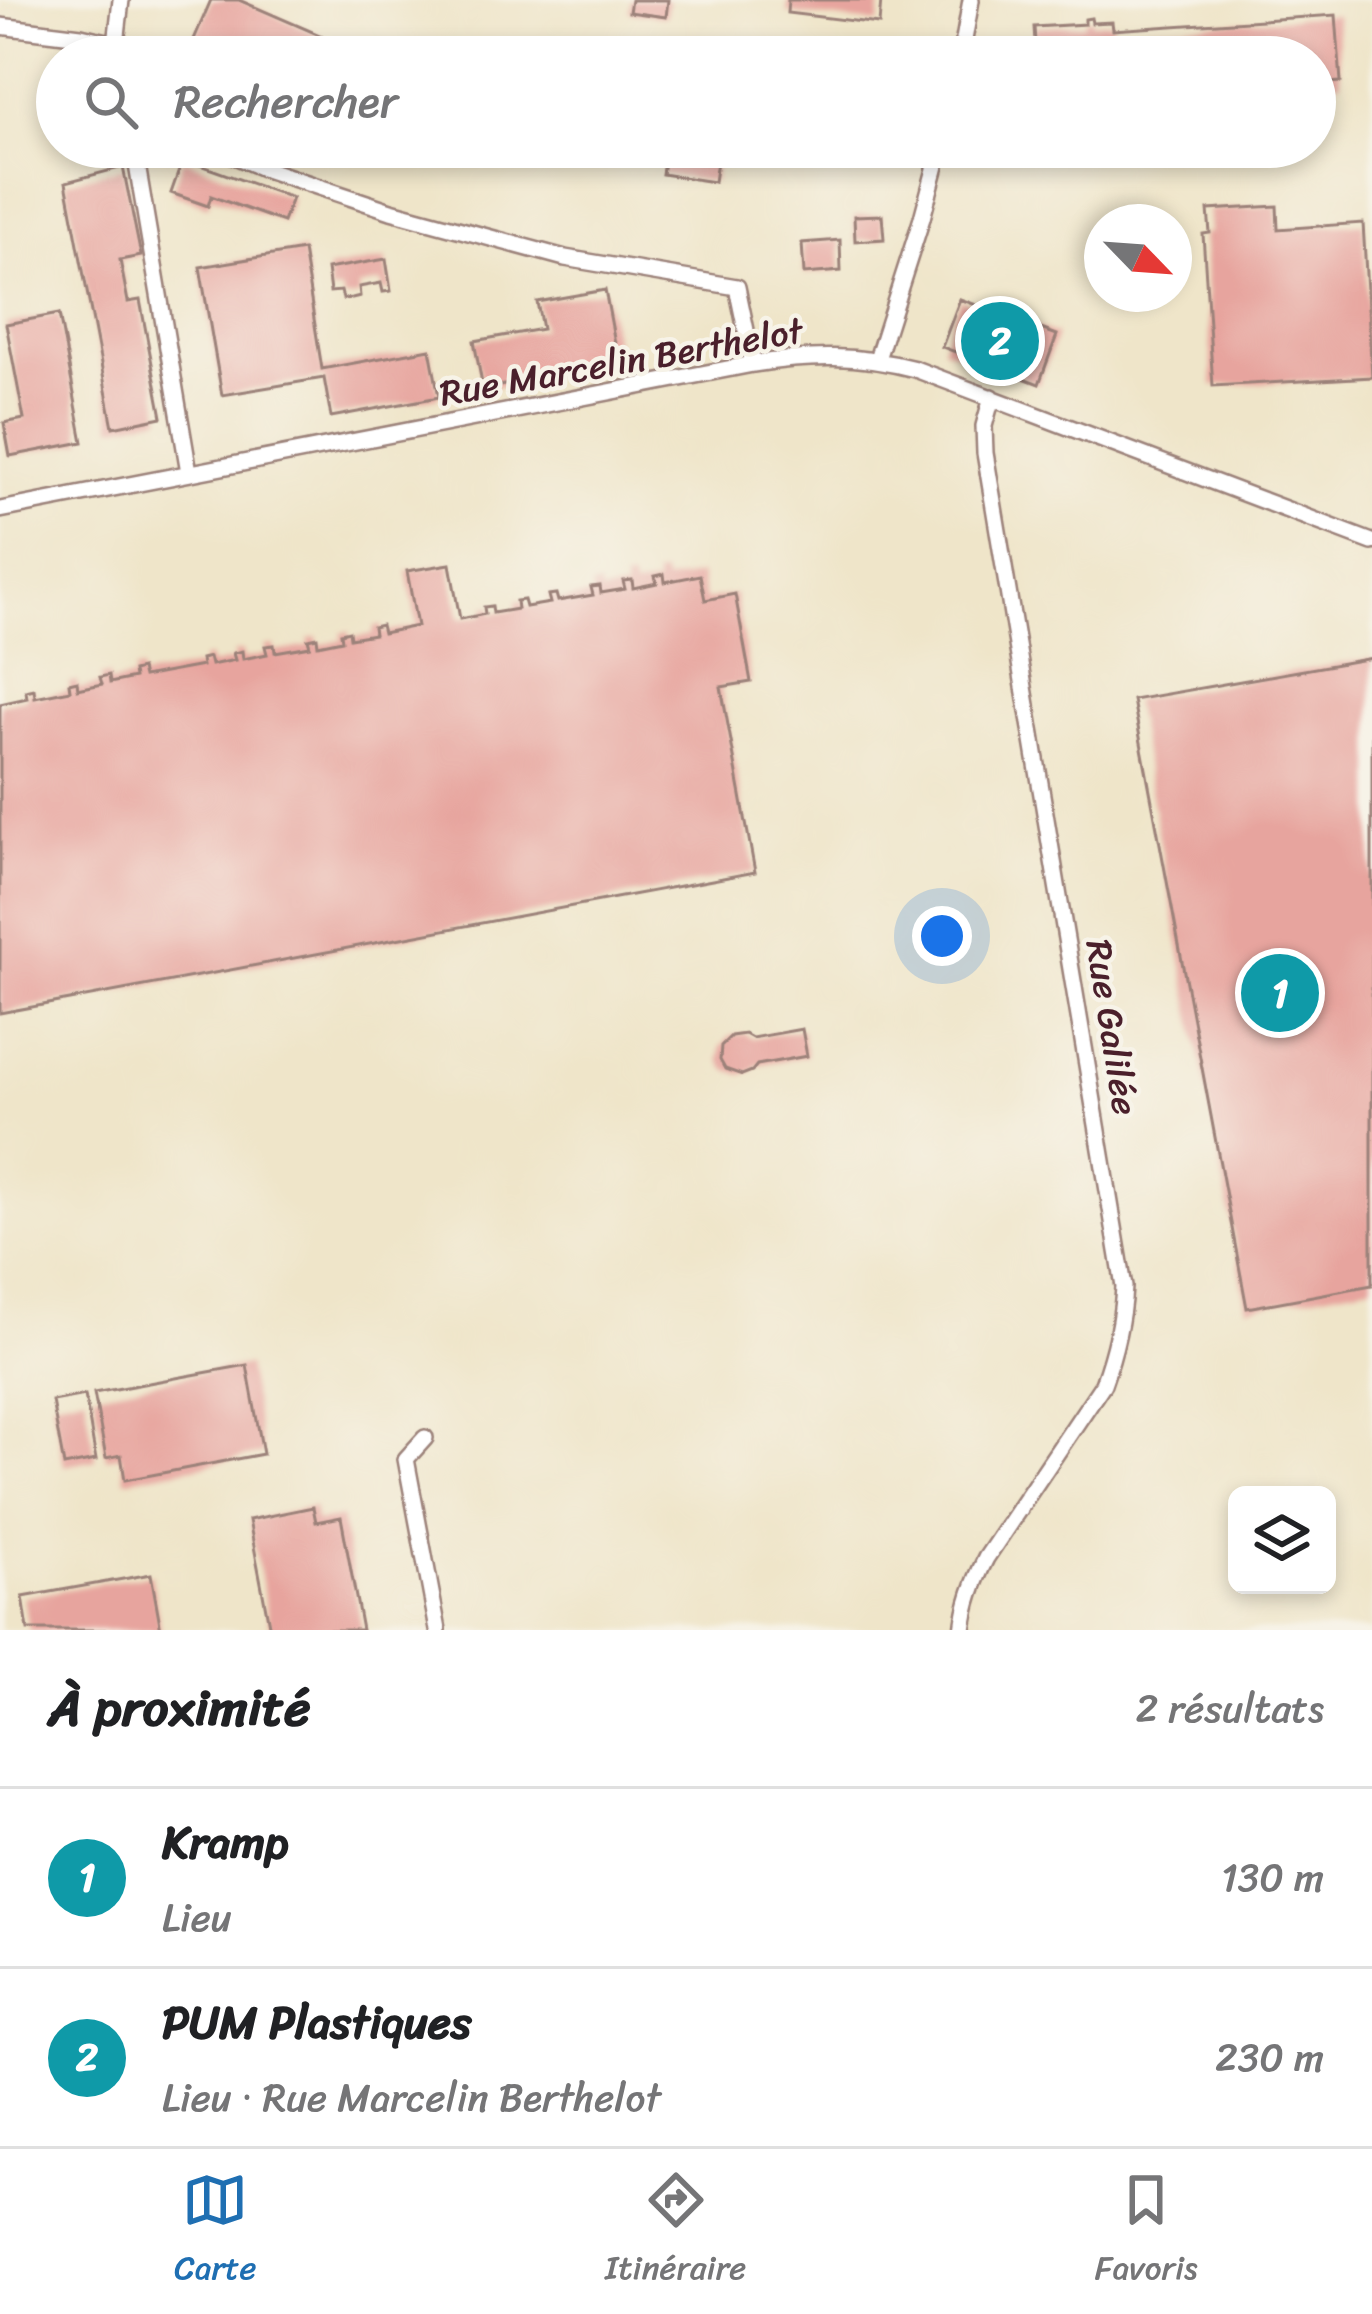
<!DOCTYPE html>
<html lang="fr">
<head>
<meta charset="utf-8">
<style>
	:root { --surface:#fff; --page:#f6f6f6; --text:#202124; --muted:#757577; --line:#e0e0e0; --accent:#1f6fb2 }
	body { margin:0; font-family:Sriracha,sans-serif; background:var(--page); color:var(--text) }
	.controls { position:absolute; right:36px; bottom:36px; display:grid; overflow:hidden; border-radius:18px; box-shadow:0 6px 18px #0003 }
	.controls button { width:108px; height:108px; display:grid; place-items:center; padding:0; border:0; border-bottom:3px solid var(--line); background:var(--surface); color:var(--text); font:60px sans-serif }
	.compass { position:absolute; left:1084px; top:204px; width:108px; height:108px; border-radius:50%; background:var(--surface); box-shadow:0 6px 18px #0003; rotate:115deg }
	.you { position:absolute; left:942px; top:936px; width:42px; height:42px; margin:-30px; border:9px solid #fff; border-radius:50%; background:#1a73e8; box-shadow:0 0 0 18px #1a73e833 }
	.badge { display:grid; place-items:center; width:78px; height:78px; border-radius:50%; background:var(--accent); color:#fff; font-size:39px; font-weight:700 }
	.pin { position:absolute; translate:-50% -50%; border:6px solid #fff; box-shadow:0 3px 12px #0006 }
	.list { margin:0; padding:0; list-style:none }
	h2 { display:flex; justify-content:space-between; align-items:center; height:156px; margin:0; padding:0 48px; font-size:51px }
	h2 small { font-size:39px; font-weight:400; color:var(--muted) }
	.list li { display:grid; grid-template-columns:78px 1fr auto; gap:36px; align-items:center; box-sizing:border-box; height:180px; padding:0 48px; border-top:3px solid var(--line) }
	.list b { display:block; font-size:45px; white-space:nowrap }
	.list p { margin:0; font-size:39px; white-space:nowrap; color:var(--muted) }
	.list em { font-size:39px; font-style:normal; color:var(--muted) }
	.icon { flex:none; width:66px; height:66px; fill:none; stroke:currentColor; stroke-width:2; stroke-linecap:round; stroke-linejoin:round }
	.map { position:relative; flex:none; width:1372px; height:1630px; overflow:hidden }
	.search { position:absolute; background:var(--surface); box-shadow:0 6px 18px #0003; left:36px; right:36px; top:36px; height:132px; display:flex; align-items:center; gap:30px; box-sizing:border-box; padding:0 42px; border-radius:66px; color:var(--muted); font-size:45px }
	.sheet { height:516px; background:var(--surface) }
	nav { display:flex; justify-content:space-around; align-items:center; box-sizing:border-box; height:168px; border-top:3px solid var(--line); background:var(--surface); font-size:33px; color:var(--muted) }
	nav a { display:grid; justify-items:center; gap:6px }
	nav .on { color:var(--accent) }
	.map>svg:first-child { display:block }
	.building { fill:#e7a49e }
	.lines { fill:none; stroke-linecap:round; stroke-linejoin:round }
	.minor-casing { stroke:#9c827a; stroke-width:20 }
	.minor { stroke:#fff; stroke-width:15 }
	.labels { text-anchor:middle; stroke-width:9; stroke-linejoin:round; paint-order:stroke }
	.street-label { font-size:36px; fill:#4a1f2b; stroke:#f7f3e8 }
</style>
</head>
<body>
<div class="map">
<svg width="1372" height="1630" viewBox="0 0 1372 1630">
	<rect width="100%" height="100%" fill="#f7f3e8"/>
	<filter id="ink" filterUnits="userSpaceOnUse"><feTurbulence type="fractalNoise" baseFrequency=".00833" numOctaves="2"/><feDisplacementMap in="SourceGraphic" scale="24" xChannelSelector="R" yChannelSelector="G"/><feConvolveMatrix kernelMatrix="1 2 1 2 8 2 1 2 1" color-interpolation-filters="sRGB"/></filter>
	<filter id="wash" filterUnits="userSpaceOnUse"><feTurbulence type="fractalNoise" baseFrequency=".004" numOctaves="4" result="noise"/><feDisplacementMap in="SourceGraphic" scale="48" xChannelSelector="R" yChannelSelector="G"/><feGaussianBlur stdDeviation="2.7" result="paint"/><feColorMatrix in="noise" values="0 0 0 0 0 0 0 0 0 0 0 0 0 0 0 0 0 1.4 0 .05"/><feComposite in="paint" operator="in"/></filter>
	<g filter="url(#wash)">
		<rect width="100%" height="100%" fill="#efe5c9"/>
		<g id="blocks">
			<path class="building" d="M211,0h28l83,36 -9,21h-106l-3,-7 -12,-6z
				M631,0h37l-2,17 -37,-5z
				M788,0h93l-2,24 -92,-11z
				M1336,15l5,67 -26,2v-27h-279l-2,-30 51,-3v-5l6,-1 1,5 20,-1 1,8z
				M578,147h141l-5,35 -52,-8 2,-12 -86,-12z
				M183,159l109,39 -9,24 -72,-26 -3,10 -37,-13z
				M123,167l18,89 -21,4 8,42 12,-2 22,117 -49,10 -47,-245z
				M1277,206l1,23 85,-6 9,154 -159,9 -10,-152 7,-1 -2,-23z
				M882,215l2,24 -29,2 -1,-25z
				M840,240l1,31 -37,3 -2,-31z
				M303,250l19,119 108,-20 9,48 -108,20 -7,-39 -102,17 -22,-128z
				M386,259l5,32 -8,1 -2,-9 -22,4 1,9 -8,2 -9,1 -2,-8 -11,1 -3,-23z
				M605,290l14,74 -136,25 -9,-48 68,-12 -5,-27z
				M960,299l97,36 -18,49 -97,-37z
				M59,314l24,128 -73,14 -6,-33 20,-4 -18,-95z
				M450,564l10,55 25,-5 -1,-7 8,-1 1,7 24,-4 -1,-8 8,-1 2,7 24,-4 -2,-8 8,-1 2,7 35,-6 -2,-8 9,-1 1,7 24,-4 -2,-8 9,-1 1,8 24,-5 -2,-7 9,-2 1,8 35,-7 5,25 30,-6 16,88 -30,5 34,185 -755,141v-309l27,-6 -1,-7 8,-2 1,8 35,-7 -1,-7 8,-2 1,8 24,-5 -2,-7 9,-2 1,8 24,-5 -1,-7 8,-2 2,8 59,-11 -1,-7 8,-2 2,8 24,-5 -2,-7 9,-2 1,8 24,-5 -2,-8 9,-1 1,7 35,-6 -2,-7 9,-2 1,8 24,-5 -1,-7 8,-2 1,7 24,-4 -1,-7 8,-2 2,8 34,-7 -10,-55z
				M1372,658v627l-125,23 -114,-608z
				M802,1029l5,27 -50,9 -5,6 -10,4 -17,-6 -5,-9 1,-14 10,-10 14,-2 7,4z
				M247,1365l16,89 -138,26 -4,-25 -15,3 -12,-65z
				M85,1395l11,65 -32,6 -12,-65z
				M313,1507l3,15 25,-5 21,113h-92l-21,-110z
				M151,1574l10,56h-133l-5,-33z"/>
		</g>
	</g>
	<g filter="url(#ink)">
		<use href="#blocks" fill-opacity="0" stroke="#9c827a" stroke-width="3"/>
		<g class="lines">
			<defs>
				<path id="minor" d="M0,26l81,10 35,8
					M118,57l-2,-13 5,-44
					M961,57l10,-57
					M134,147l55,325
					M214,147l51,22 126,42 174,47 172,29 16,77
					M877,359l45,-141 19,-71
					M0,510l753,-146c58,-9 104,-10 162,5l457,173
					M425,1438l-19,21 32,171
					M963,1630c3,-27 11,-48 23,-72l117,-174c12,-33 19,-62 21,-97l-139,-834 -1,-27 8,-29"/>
			</defs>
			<use href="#minor" class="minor-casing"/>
			<use href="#minor" class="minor"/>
		</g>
	</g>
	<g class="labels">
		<g class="street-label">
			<text transform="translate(621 361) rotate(-10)" y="13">Rue Marcelin Berthelot</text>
			<text transform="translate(1113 1027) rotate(81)" y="13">Rue Galilée</text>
		</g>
	</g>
</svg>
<div class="controls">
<button><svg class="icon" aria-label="layers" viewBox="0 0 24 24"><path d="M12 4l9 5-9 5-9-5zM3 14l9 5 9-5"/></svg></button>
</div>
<svg class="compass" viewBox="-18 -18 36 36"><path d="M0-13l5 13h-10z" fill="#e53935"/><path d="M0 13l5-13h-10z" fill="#757577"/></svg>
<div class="you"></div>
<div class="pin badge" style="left:1280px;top:993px;background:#0f9aa8">1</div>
<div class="pin badge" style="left:1000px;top:341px;background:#0f9aa8">2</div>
<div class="search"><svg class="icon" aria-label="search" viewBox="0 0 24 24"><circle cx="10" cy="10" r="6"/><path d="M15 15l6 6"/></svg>Rechercher</div>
</div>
<section class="sheet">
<h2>À proximité<small>2 résultats</small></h2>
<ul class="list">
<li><span class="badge" style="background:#0f9aa8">1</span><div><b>Kramp</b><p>Lieu</p></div><em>130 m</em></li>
<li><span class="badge" style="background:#0f9aa8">2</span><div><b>PUM Plastiques</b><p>Lieu · Rue Marcelin Berthelot</p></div><em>230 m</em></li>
</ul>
</section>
<nav>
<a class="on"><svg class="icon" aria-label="map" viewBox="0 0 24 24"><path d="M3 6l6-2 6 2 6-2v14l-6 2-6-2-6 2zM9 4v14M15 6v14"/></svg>Carte</a>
<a><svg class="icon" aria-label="directions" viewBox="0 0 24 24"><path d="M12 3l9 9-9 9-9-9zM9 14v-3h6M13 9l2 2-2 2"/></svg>Itinéraire</a>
<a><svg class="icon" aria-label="saved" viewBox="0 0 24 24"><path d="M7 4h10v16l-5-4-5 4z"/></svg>Favoris</a>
</nav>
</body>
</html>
